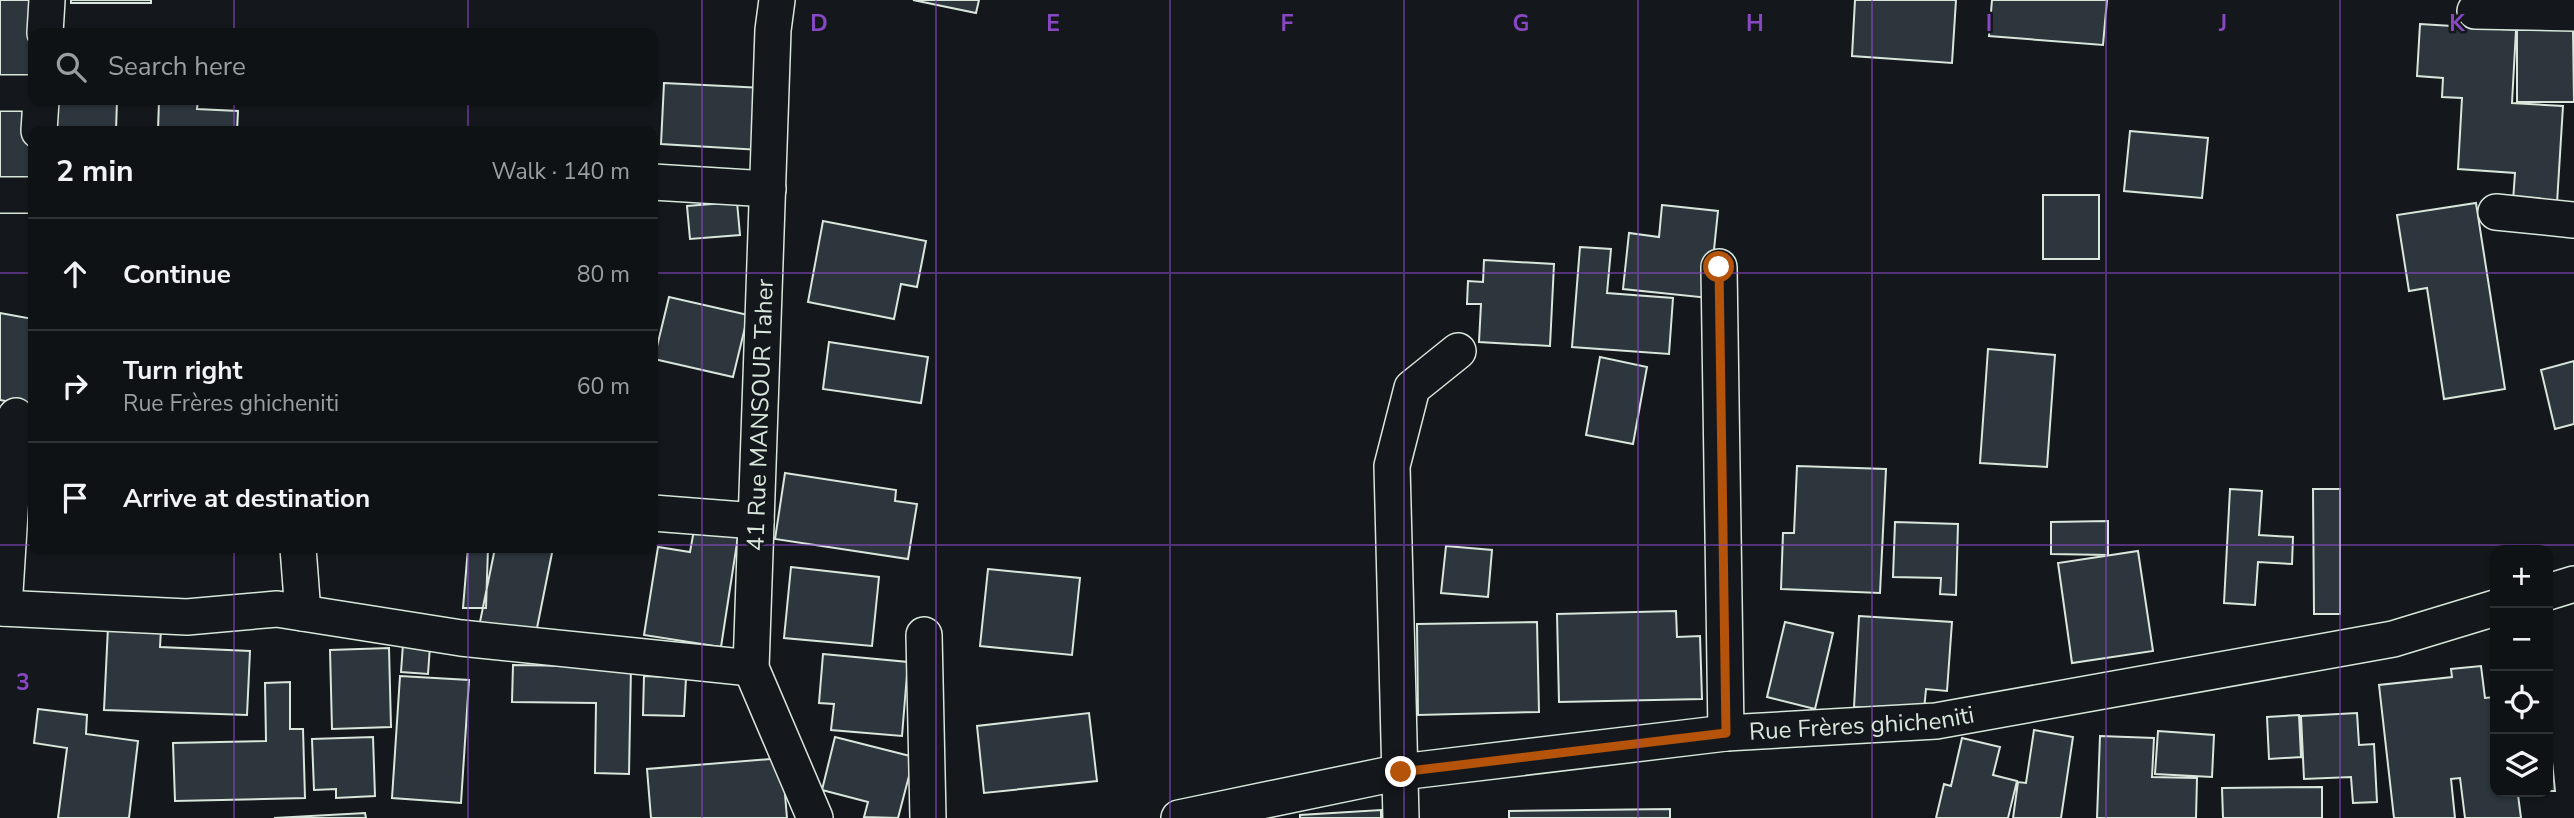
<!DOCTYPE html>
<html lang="en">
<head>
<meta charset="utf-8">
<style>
	:root { --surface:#0f1215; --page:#1d2022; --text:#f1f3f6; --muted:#9b9ea0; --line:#2f3234 }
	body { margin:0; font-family:"Nunito Sans",sans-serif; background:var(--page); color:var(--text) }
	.controls { position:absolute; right:21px; bottom:21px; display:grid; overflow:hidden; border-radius:14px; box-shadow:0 2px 5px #0004 }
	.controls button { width:63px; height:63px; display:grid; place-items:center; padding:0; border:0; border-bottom:2px solid var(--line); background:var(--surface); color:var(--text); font:35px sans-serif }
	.stop { position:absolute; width:21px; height:21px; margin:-16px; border:5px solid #b45309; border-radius:50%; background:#fff }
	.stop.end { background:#b45309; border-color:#fff; box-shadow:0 2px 7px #0008 }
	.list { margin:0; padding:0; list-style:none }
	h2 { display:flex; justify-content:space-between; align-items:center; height:91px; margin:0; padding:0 28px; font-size:30px }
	h2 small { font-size:23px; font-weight:400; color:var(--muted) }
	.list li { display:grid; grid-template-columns:46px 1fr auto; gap:21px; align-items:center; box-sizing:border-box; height:112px; padding:0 28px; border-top:2px solid var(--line) }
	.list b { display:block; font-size:26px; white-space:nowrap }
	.list p { margin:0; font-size:23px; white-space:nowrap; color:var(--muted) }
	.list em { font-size:23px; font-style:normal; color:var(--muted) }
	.icon { flex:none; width:38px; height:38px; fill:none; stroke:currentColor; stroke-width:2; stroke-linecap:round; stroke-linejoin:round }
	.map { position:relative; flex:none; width:2574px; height:818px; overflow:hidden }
	.search { position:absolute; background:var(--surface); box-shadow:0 2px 5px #0004; left:28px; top:28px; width:630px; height:77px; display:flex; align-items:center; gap:18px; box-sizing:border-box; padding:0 24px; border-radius:14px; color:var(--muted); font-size:26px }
	.panel { position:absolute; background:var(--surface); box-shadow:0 2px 5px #0004; left:28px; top:126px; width:630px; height:427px; border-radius:14px }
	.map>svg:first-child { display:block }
	.building { fill:#2c363c; stroke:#d8e6dc; stroke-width:2 }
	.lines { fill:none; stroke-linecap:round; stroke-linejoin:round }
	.street-casing { stroke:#d8e6dc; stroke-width:38 }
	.street { stroke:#14181c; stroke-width:35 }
	.route { stroke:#b45309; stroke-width:9 }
	.grid { fill:none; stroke:#8948c3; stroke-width:2; stroke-opacity:0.55 }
	.labels { text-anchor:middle; stroke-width:5; stroke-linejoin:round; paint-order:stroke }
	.street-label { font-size:24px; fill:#d8e6dc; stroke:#14181c }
	.grid-label { font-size:23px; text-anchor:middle; font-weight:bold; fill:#8948c3; stroke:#14181c; stroke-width:5; stroke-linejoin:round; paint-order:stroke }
</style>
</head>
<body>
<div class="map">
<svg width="2574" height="818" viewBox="0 0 2574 818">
	<rect width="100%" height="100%" fill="#14181c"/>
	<path class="building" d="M0,0h38l-5,33v46h-33z
		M71,0h80v3h-80z
		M913,0h66l-3,13z
		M1855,0h101l-4,63 -100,-7z
		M1992,0h115l-4,45 -114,-9z
		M2420,24l96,6 -4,73 51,3 -6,97 -44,-2 2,-28 -57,-4 4,-71 -20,-1 1,-19 -26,-2z
		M2517,30h56l1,72h-57z
		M664,83l100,5 -4,62 -99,-6z
		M52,100h65l-1,31h-65z
		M159,100h39l-1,9 41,2 -1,20h-79z
		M0,106l36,2 -3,23 -1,53 -32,-1z
		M2130,131l78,7 -6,60 -78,-7z
		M2043,195h56v64h-56z
		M737,202l3,33 -50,4 -3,-33z
		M2476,203l29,186 -61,10 -17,-111 -18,3 -12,-76z
		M1662,205l56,6 -9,87 -86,-9 6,-56 30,4z
		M823,221l103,20 -9,46 -16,-3 -7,35 -86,-17z
		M1580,247l31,2 -4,44 66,5 -4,56 -97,-7z
		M1484,260l70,4 -4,82 -71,-4 2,-38h-14l1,-23 15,1z
		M669,297l79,18 -15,62 -79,-18z
		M0,313l33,6 -1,87 -32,-6z
		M829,342l99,15 -7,46 -98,-14z
		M1988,349l67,6 -8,112 -67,-4z
		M1600,357l47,10 -14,77 -47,-9z
		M2574,361v63l-19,5 -14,-59z
		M1797,466l89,3 -6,124 -99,-4 2,-56h11z
		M785,473l111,17 -1,11 22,3 -9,55 -133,-20z
		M2230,489l32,2 -3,44 34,2 -1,27 -34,-2 -3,43 -31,-2z
		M2313,489h27v125h-26z
		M2108,521v34l-57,-1v-32z
		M1895,522l63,2 -2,71 -16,-1 1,-16 -48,-1z
		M695,524l44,6 -18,117 -77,-12 14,-88 32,5z
		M1446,546l46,4 -4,47 -47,-4z
		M468,548h20l-2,60h-23z
		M495,548h58l-17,85 -56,-11z
		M2138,551l15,100 -81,12 -14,-100z
		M791,567l88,10 -7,69 -88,-8z
		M988,569l92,9 -8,77 -92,-9z
		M1676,611l1,26 23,-1 2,63 -143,3 -2,-88z
		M1859,616l93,6 -5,69 -21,-2 -2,22 -70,-4z
		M1537,622l2,90 -121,3 -1,-91z
		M1785,622l48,11 -18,76 -48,-12z
		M108,627l53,2 -1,18 90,4 -3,64 -143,-5z
		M403,644l27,2 -2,28 -27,-2z
		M389,648l2,79 -59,2 -2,-79z
		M823,654l85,8 -6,74 -71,-6 3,-26 -15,-1z
		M513,665l118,2 -2,107 -34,-1 1,-70 -84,-1z
		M2481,666l4,32 10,-1v95h50l-27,3 3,23h-56l-5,-40 -9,1 4,39h-61l-15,-133 73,-8 -1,-8z
		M400,676l69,4 -8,123 -69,-5z
		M644,676l42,2 -2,38 -41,-1z
		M290,682v47h13l2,69 -130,3 -2,-58 93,-2 -1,-58z
		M38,709l49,6 -1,19 52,7 -9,77h-71l9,-70 -33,-5z
		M1089,713l8,68 -113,12 -7,-67z
		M2357,713l2,32 15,-1 3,58 -24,1 -2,-26 -47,2 -3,-63z
		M2299,715l2,42 -32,2 -2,-42z
		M2548,722l7,69h-7z
		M2034,730l39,7 -12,81h-48l5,-36 8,1z
		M2158,731l56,4 -2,42 -57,-3z
		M2100,736l54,2 -2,39 45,1 -1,40h-99z
		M373,737l2,59 -39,2v-9l-22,1 -2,-51z
		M835,737l79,20 -16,61 -34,-1 4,-15 -46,-12z
		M1962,738l38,9 -7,28 24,6 -9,37h-72l8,-34 7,2z
		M782,758l5,60h-136l-4,-49z
		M2322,787v31h-99l-1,-30z
		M1670,809v9h-161v-7z
		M1381,810v8h-81v-3z
		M365,813l1,5h-92z"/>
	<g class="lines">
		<defs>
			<g id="street">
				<path d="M777,0l-4,30 -22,638 64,150"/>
				<path d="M2475,11l99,2"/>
				<path d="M45,33l2,-33"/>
				<path d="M0,93h33"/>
				<path d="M39,131l2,-31"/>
				<path d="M653,182l115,7"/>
				<path d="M0,195h33"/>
				<path d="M2496,212l78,8"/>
				<path d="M1719,267l7,466"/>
				<path d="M653,513l103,8"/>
				<path d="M298,548l5,65"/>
				<path d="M2548,592l26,-8"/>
				<path d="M0,608l187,9 90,-8 184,29 290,30"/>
				<path d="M4,608l12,-192"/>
				<path d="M924,635l4,183"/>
				<path id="s1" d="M1179,818l222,-46 325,-39 210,-12 457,-82 102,-31"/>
				<path d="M1401,818l-9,-352 20,-78 46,-37"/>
			</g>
		</defs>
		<use href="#street" class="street-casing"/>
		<use href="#street" class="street"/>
	</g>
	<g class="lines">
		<path class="route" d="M1401,772l325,-39 -7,-466"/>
	</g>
	<path class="grid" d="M234,0v33M468,0v33M702,0v818M936,0v818M1170,0v818M1404,0v818M1638,0v818M1872,0v818M2106,0v818M2340,0v818M234,100v31M468,100v31M0,273h33M653,273h1921M0,545h33M653,545h1921M234,548v270M468,548v270"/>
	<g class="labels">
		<g class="street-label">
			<text transform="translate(760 415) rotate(-88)" y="8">41 Rue MANSOUR Taher</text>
			<text dy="8" stroke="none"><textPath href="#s1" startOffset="690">Rue Frères ghicheniti</textPath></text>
		</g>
	</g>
	<g class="grid-label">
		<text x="819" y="31">D</text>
		<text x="1053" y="31">E</text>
		<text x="1287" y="31">F</text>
		<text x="1521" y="31">G</text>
		<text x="1755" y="31">H</text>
		<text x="1989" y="31">I</text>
		<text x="2223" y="31">J</text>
		<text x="2457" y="31">K</text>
		<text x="23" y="690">3</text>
	</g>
</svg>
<div class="controls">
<button>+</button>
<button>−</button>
<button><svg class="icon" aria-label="locate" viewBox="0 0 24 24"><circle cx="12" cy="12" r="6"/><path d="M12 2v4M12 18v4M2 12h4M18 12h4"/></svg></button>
<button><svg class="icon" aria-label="layers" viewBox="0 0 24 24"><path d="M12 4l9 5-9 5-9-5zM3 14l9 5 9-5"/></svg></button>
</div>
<div class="stop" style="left:1719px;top:267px"></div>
<div class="stop end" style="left:1401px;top:772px"></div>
<div class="search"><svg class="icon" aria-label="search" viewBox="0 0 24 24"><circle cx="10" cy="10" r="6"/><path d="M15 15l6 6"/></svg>Search here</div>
<section class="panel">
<h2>2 min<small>Walk · 140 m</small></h2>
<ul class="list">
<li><svg class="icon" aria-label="ahead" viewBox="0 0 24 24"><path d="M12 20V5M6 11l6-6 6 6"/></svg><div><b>Continue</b></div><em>80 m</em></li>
<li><svg class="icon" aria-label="right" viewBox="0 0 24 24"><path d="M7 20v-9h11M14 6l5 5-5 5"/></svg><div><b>Turn right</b><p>Rue Frères ghicheniti</p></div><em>60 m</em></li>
<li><svg class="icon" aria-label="arrive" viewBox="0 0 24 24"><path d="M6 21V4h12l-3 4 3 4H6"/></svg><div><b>Arrive at destination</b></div></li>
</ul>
</section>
</div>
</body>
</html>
